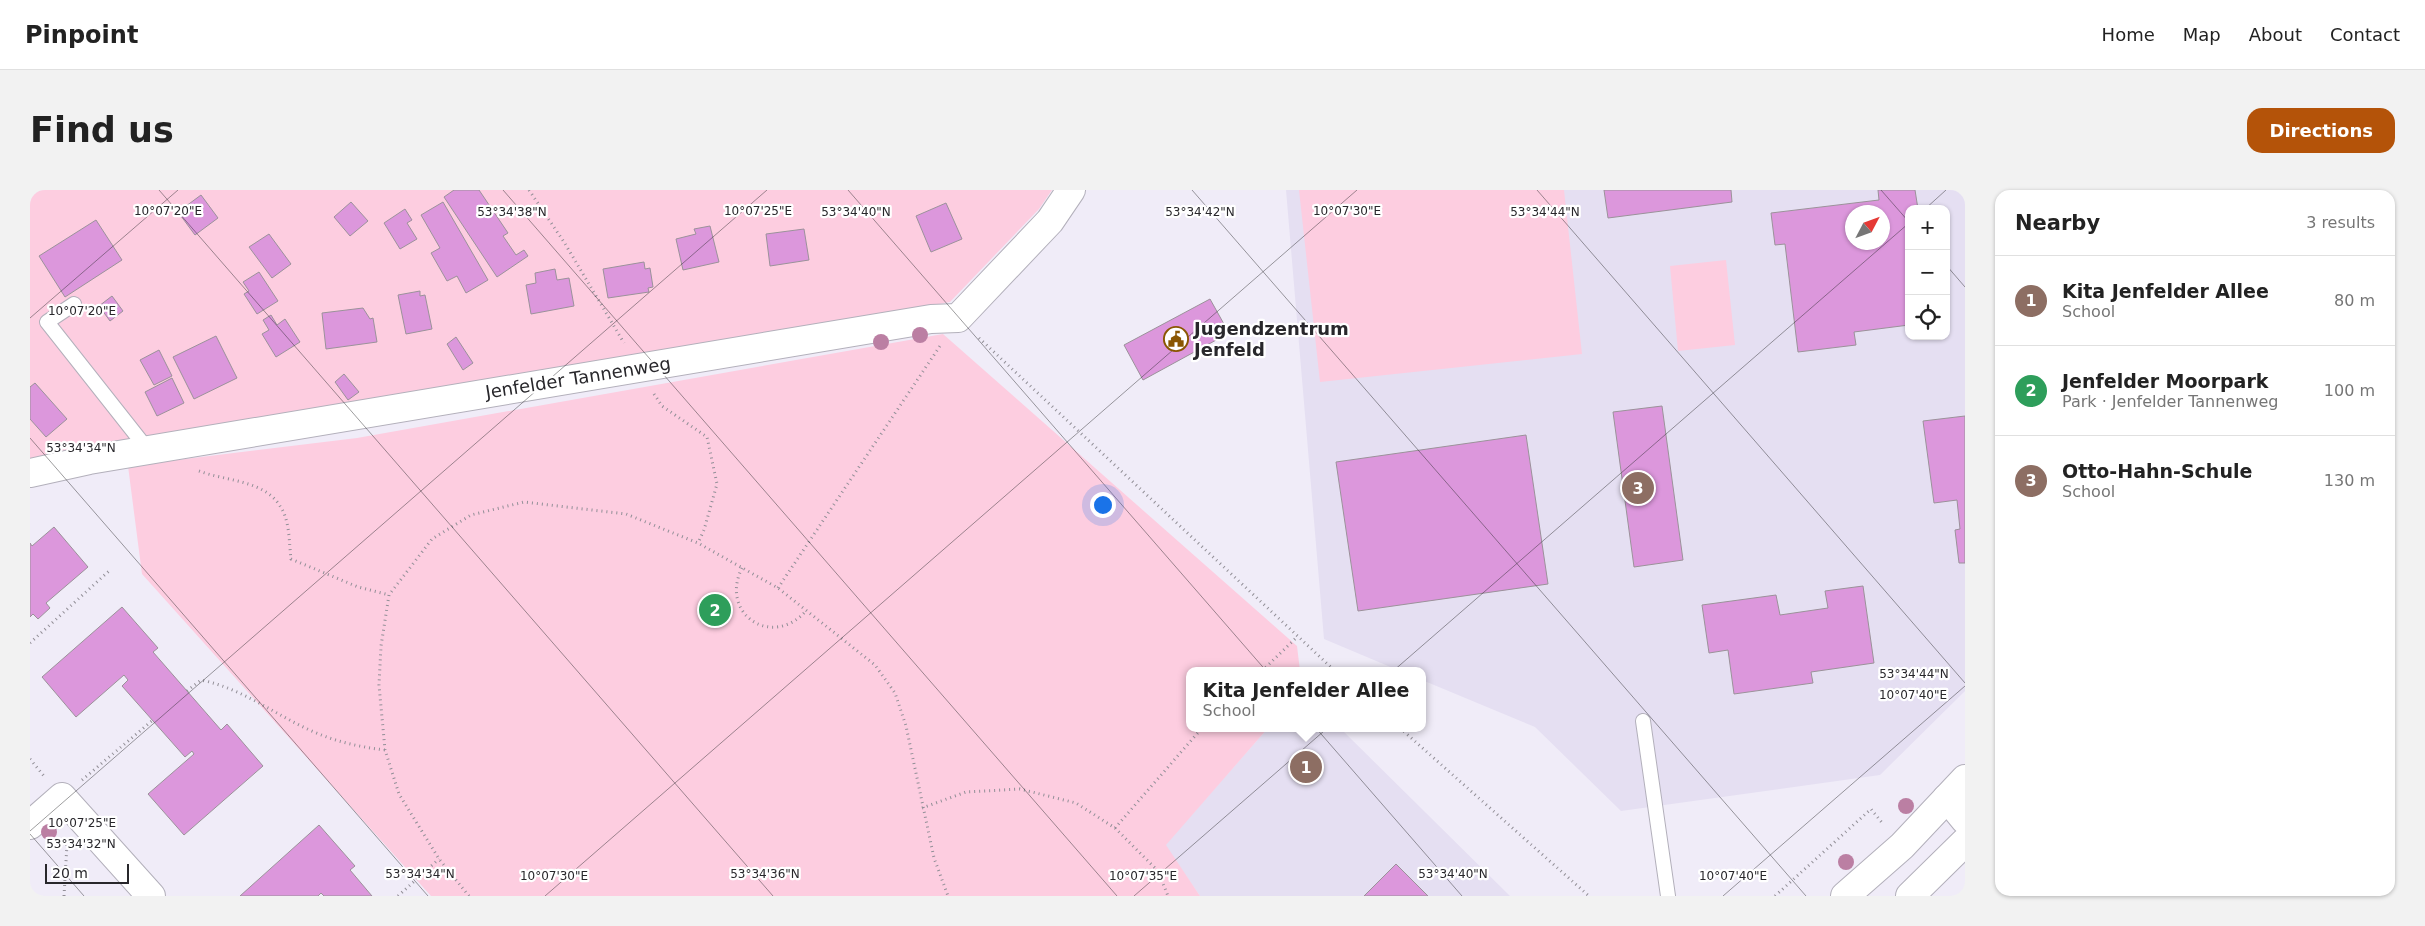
<!DOCTYPE html>
<html lang="en">
<head>
<meta charset="utf-8">
<style>
	:root { --surface:#fff; --page:#f2f2f2; --text:#222; --muted:#767676; --line:#e0e0e0; --accent:#b45309 }
	body { margin:0; font-family:"DejaVu Sans",sans-serif; background:var(--page); color:var(--text) }
	.controls { position:absolute; right:15px; top:15px; display:grid; overflow:hidden; border-radius:10px; box-shadow:0 1px 4px #0004 }
	.controls button { width:45px; height:45px; display:grid; place-items:center; padding:0; border:0; border-bottom:1px solid var(--line); background:var(--surface); color:var(--text); font:25px sans-serif }
	.compass { position:absolute; left:1815px; top:15px; width:45px; height:45px; border-radius:50%; background:var(--surface); box-shadow:0 1px 4px #0004; rotate:49deg }
	.scale { position:absolute; left:15px; bottom:12px; width:84px; box-sizing:border-box; padding-left:5px; border:2px solid #28272b; border-top:0; font-size:14px; line-height:18px; white-space:nowrap; color:#28272b; -webkit-text-stroke:4px #fff; paint-order:stroke }
	.you { position:absolute; left:1072px; top:314px; width:18px; height:18px; margin:-12px; border:4px solid #fff; border-radius:50%; background:#1a73e8; box-shadow:0 0 0 8px #1a73e833 }
	.badge { display:grid; place-items:center; width:32px; height:32px; border-radius:50%; background:var(--accent); color:#fff; font-size:16px; font-weight:700 }
	.pin { position:absolute; translate:-50% -50%; border:2px solid #fff; box-shadow:0 1px 5px #0006 }
	.popup { position:absolute; left:1156px; top:477px; width:240px; height:65px; box-sizing:border-box; display:grid; place-content:center; border-radius:10px; background:var(--surface); filter:drop-shadow(0 1px 4px #0005); font-size:16px; white-space:nowrap; color:var(--muted) }
	.popup b { font-size:19px; color:var(--text) }
	.popup::after { content:''; position:absolute; left:50%; top:100%; margin-left:-10px; border:10px solid transparent; border-top-color:var(--surface) }
	.list { margin:0; padding:0; list-style:none }
	h2 { display:flex; justify-content:space-between; align-items:center; height:65px; margin:0; padding:0 20px; font-size:21px }
	h2 small { font-size:16px; font-weight:400; color:var(--muted) }
	.list li { display:grid; grid-template-columns:32px 1fr auto; gap:15px; align-items:center; box-sizing:border-box; height:90px; padding:0 20px; border-top:1px solid var(--line) }
	.list b { display:block; font-size:19px; white-space:nowrap }
	.list p { margin:0; font-size:16px; white-space:nowrap; color:var(--muted) }
	.list em { font-size:16px; font-style:normal; color:var(--muted) }
	.icon { flex:none; width:28px; height:28px; fill:none; stroke:currentColor; stroke-width:2; stroke-linecap:round; stroke-linejoin:round }
	.map { position:relative; flex:none; width:1935px; height:706px; overflow:hidden; border-radius:15px }
	header { display:flex; align-items:center; gap:30px; box-sizing:border-box; height:70px; padding:0 25px; background:var(--surface); border-bottom:1px solid var(--line) }
	header strong { font-size:24px }
	nav { display:flex; gap:28px; margin-inline-start:auto; font-size:18px }
	.intro { display:flex; align-items:center; justify-content:space-between; box-sizing:border-box; height:120px; padding:0 30px }
	h1 { margin:0; font-size:35px }
	.button { padding:12px 22px; border-radius:15px; background:var(--accent); color:#fff; font-size:18px; font-weight:700 }
	main { display:flex; gap:30px; padding:0 30px }
	aside { flex:1; background:var(--surface); border-radius:15px; box-shadow:0 1px 4px #0004 }
	.map>svg:first-child { display:block }
	.built { fill:#e5dff2; fill-rule:evenodd }
	.green { fill:#fdcde0 }
	.building { fill:#dc97dc; stroke:#9b929a; fill-rule:evenodd }
	.lines { fill:none; stroke-linecap:round; stroke-linejoin:round }
	.service-casing { stroke:#b3b0bb; stroke-width:16 }
	.minor-casing { stroke:#b3b0bb; stroke-width:30 }
	.secondary-casing { stroke:#b3b0bb; stroke-width:30 }
	.path { stroke:#928f97; stroke-width:3; stroke-dasharray:1 4; stroke-linecap:butt }
	.service { stroke:#fff; stroke-width:14 }
	.minor { stroke:#fff; stroke-width:28 }
	.secondary { stroke:#fff; stroke-width:28 }
	.tree { fill:#bb7fa3 }
	.ticks { fill:none; stroke:#28272b; stroke-width:1; stroke-opacity:0.45 }
	.labels { text-anchor:middle; stroke-width:4.5; stroke-linejoin:round; paint-order:stroke }
	.poi-label { font-size:18px; font-weight:bold; fill:#28272b; stroke:#fff; text-anchor:start }
	.street-label { font-size:18px; fill:#28272b; stroke:#fff }
	.ticks-label { font-size:12px; text-anchor:middle; fill:#28272b; stroke:#fff; stroke-width:4.5; stroke-linejoin:round; paint-order:stroke }
</style>
</head>
<body>
<header>
<strong>Pinpoint</strong>
<nav><a>Home</a><a>Map</a><a>About</a><a>Contact</a></nav>
</header>
<div class="intro"><h1>Find us</h1><a class="button">Directions</a></div>
<main>
<div class="map">
<svg width="1935" height="706" viewBox="0 0 1935 706">
	<rect width="100%" height="100%" fill="#f0ecf8"/>
	<path class="built" d="M1256,0h679v501l-85,84 -259,36 -86,-84 -113,-47v-9h-22l-76,-32zM1879,19h37v127h-37zM1822,22h30v30h-30z
		M1238,538h72l170,168h-310l-35,-51z"/>
	<path class="green" d="M0,0h1022l-13,19 -89,93 -920,164z
		M1269,0h265l18,164 -262,28z
		M1696,70l9,85 -57,6 -8,-85z
		M913,144l354,312 3,25h-110v57h78l-102,117 34,51h-769l-289,-322 -14,-108 229,-28z"/>
	<path class="building" d="M424,0h25l29,43 -5,3 13,19 8,-5 4,6 -31,21 -53,-80z
		M1574,0h127l1,12 -124,16z
		M1848,0h37l3,19h-9v116l-55,7 2,13 -58,7 -13,-108 -10,1 -4,-32 108,-13zM1822,22h30v30h-30z
		M171,5l17,23 -23,17 -17,-23z
		M321,12l17,19 -18,15 -16,-19z
		M413,12l45,78 -22,13 -9,-17 -10,5 -16,-28 9,-5 -19,-33z
		M916,13l16,36 -31,13 -15,-36z
		M375,19l7,11 -5,3 10,16 -17,10 -16,-26z
		M66,30l26,40 -57,37 -26,-41z
		M680,36l9,36 -36,8 -7,-31 20,-5 -2,-5z
		M774,39l5,31 -39,6 -4,-32z
		M239,44l22,30 -19,14 -23,-31z
		M614,72l1,7 5,-1 3,19 -5,1 1,4 -41,6 -5,-29z
		M525,79l2,11 12,-2 5,28 -43,8 -5,-29 10,-2 -1,-10z
		M229,82l19,29 -21,13 -13,-20 5,-3 -6,-9z
		M390,101v5l5,-1 7,34 -26,5 -8,-39z
		M82,106l11,15 -13,10 -11,-15z
		M1180,109l19,34 -86,47 -19,-35z
		M333,118l7,11 3,-1 4,24 -51,7 -4,-36z
		M241,125l6,10 8,-6 15,23 -24,15 -14,-23 7,-4 -6,-10z
		M186,146l21,42 -43,21 -21,-42z
		M426,147l17,26 -10,7 -16,-26z
		M129,160l13,26 -18,9 -14,-25z
		M314,184l15,18 -11,8 -13,-18z
		M142,188l12,25 -27,13 -12,-24z
		M5,193l32,36 -21,18 -16,-18v-32z
		M1632,216l21,154 -49,7 -21,-155z
		M1935,226v147h-6l-4,-33 5,-1 -3,-29 -23,3 -11,-82z
		M1496,245l22,149 -190,27 -22,-149z
		M24,337l34,40 -42,36 4,5 -12,11 -5,-5 -3,3v-74l2,3z
		M1833,396l11,77 -63,9 2,11 -79,11 -6,-44 -19,3 -7,-48 74,-10 4,20 48,-7 -3,-17z
		M92,417l36,41 -5,4 68,78 6,-6 36,42 -79,69 -36,-41 46,-40 -2,-3 -7,6 -63,-71 6,-6 -4,-5 -48,42 -34,-40z
		M289,635l36,41 -5,4 22,26h-48l-3,-3 -3,3h-78z
		M1366,674l32,32h-64z"/>
	<g class="lines">
		<defs>
			<path id="service" d="M44,114l-27,18 101,128
				M1613,531l25,175"/>
			<path id="minor" d="M0,283l59,-13 842,-141 27,-1 92,-97 21,-31
				M1917,608l18,22
				M0,635l32,-28 89,99"/>
			<path id="secondary" d="M1815,706l57,-50 63,-67
				M1880,706l55,-54"/>
		</defs>
		<use href="#service" class="service-casing"/>
		<use href="#minor" class="minor-casing"/>
		<use href="#secondary" class="secondary-casing"/>
		<path class="path" d="M499,0l35,52 60,101
			M949,148l356,333
			M624,204l8,12 45,31 10,47 -13,46 -6,13
			M169,281c26,10 65,9 81,35 10,14 9,37 11,53l67,28 31,8
			M712,378c-23,46 30,81 64,43
			M748,398l162,-242
			M0,453l79,-72
			M1232,481l35,-34
			M157,501l14,-11c43,9 74,35 113,52 23,10 46,15 71,18
			M1370,538l189,168
			M0,569l14,17
			M52,590l71,-60
			M892,618l44,-16 54,-3 56,14 39,25 43,43 10,25
			M1085,638l87,-100
			M34,706l3,-52
			M368,706l41,-37
			M439,706l-30,-37 -40,-65 -14,-44 -6,-65 2,-39 8,-51 43,-56 39,-24 53,-13 102,12 72,29 80,45 97,77 20,28 11,33 28,132 14,38
			M1745,706l96,-87 12,15
			M1929,706l6,-5"/>
		<use href="#service" class="service"/>
		<use href="#minor" class="minor"/>
		<use href="#secondary" class="secondary"/>
	</g>
	<g class="tree">
		<circle cx="890" cy="145" r="8"/>
		<circle cx="851" cy="152" r="8"/>
		<circle cx="1876" cy="616" r="8"/>
		<circle cx="19" cy="642" r="8"/>
		<circle cx="1816" cy="672" r="8"/>
	</g>
	<path class="ticks" d="M129,0l614,706M473,0l614,706M818,0l614,706M1162,0l614,706M1507,0l428,493M1851,0l28,32M1895,19l21,-19M1916,75l19,22M0,128l148,-128M0,248l398,458M0,641l737,-641M0,644l54,62M515,706l812,-706M1104,706l775,-673M1693,706l242,-210"/>
	<defs>
		<symbol id="civic-ring" viewBox="-11 -11 22 22"><circle r="9.5" fill="#fff" stroke="#8a5602" stroke-width="1.5"/><path d="M-.6-6.5H3V-4.5H.6V-3L4-1V1h2V6H-6V1h2V-1L-.6-3ZM-1.2 2.5V6h2.4V2.5Z" fill="#8a5602"/></symbol>
	</defs>
	<g fill-rule="evenodd">
		<use href="#civic-ring" x="1132" y="135" width="28" height="28"/>
	</g>
	<g class="labels">
		<g class="poi-label">
			<text x="1164" y="145">Jugendzentrum<tspan x="1164" dy="21">Jenfeld</tspan></text>
		</g>
		<g class="street-label">
			<text transform="translate(548 188) rotate(-9)" y="6">Jenfelder Tannenweg</text>
		</g>
	</g>
	<g class="ticks-label">
		<text x="138" y="25">10°07'20"E</text>
		<text x="728" y="25">10°07'25"E</text>
		<text x="1317" y="25">10°07'30"E</text>
		<text x="826" y="26">53°34'40"N</text>
		<text x="482" y="26">53°34'38"N</text>
		<text x="1170" y="26">53°34'42"N</text>
		<text x="1515" y="26">53°34'44"N</text>
		<text x="52" y="125">10°07'20"E</text>
		<text x="51" y="262">53°34'34"N</text>
		<text x="1884" y="488">53°34'44"N</text>
		<text x="1883" y="509">10°07'40"E</text>
		<text x="52" y="637">10°07'25"E</text>
		<text x="51" y="658">53°34'32"N</text>
		<text x="390" y="688">53°34'34"N</text>
		<text x="735" y="688">53°34'36"N</text>
		<text x="1423" y="688">53°34'40"N</text>
		<text x="524" y="690">10°07'30"E</text>
		<text x="1113" y="690">10°07'35"E</text>
		<text x="1703" y="690">10°07'40"E</text>
	</g>
</svg>
<div class="controls">
<button>+</button>
<button>−</button>
<button><svg class="icon" aria-label="locate" viewBox="0 0 24 24"><circle cx="12" cy="12" r="6"/><path d="M12 2v4M12 18v4M2 12h4M18 12h4"/></svg></button>
</div>
<svg class="compass" viewBox="-18 -18 36 36"><path d="M0-13l5 13h-10z" fill="#e53935"/><path d="M0 13l5-13h-10z" fill="#767676"/></svg>
<div class="scale">20 m</div>
<div class="you"></div>
<div class="pin badge" style="left:1276px;top:577px;background:#8d6e63">1</div>
<div class="popup"><b>Kita Jenfelder Allee</b>School</div>
<div class="pin badge" style="left:685px;top:420px;background:#2e9e5b">2</div>
<div class="pin badge" style="left:1608px;top:298px;background:#8d6e63">3</div>
</div>
<aside>
<h2>Nearby<small>3 results</small></h2>
<ul class="list">
<li><span class="badge" style="background:#8d6e63">1</span><div><b>Kita Jenfelder Allee</b><p>School</p></div><em>80 m</em></li>
<li><span class="badge" style="background:#2e9e5b">2</span><div><b>Jenfelder Moorpark</b><p>Park · Jenfelder Tannenweg</p></div><em>100 m</em></li>
<li><span class="badge" style="background:#8d6e63">3</span><div><b>Otto-Hahn-Schule</b><p>School</p></div><em>130 m</em></li>
</ul>
</aside>
</main>
</body>
</html>
